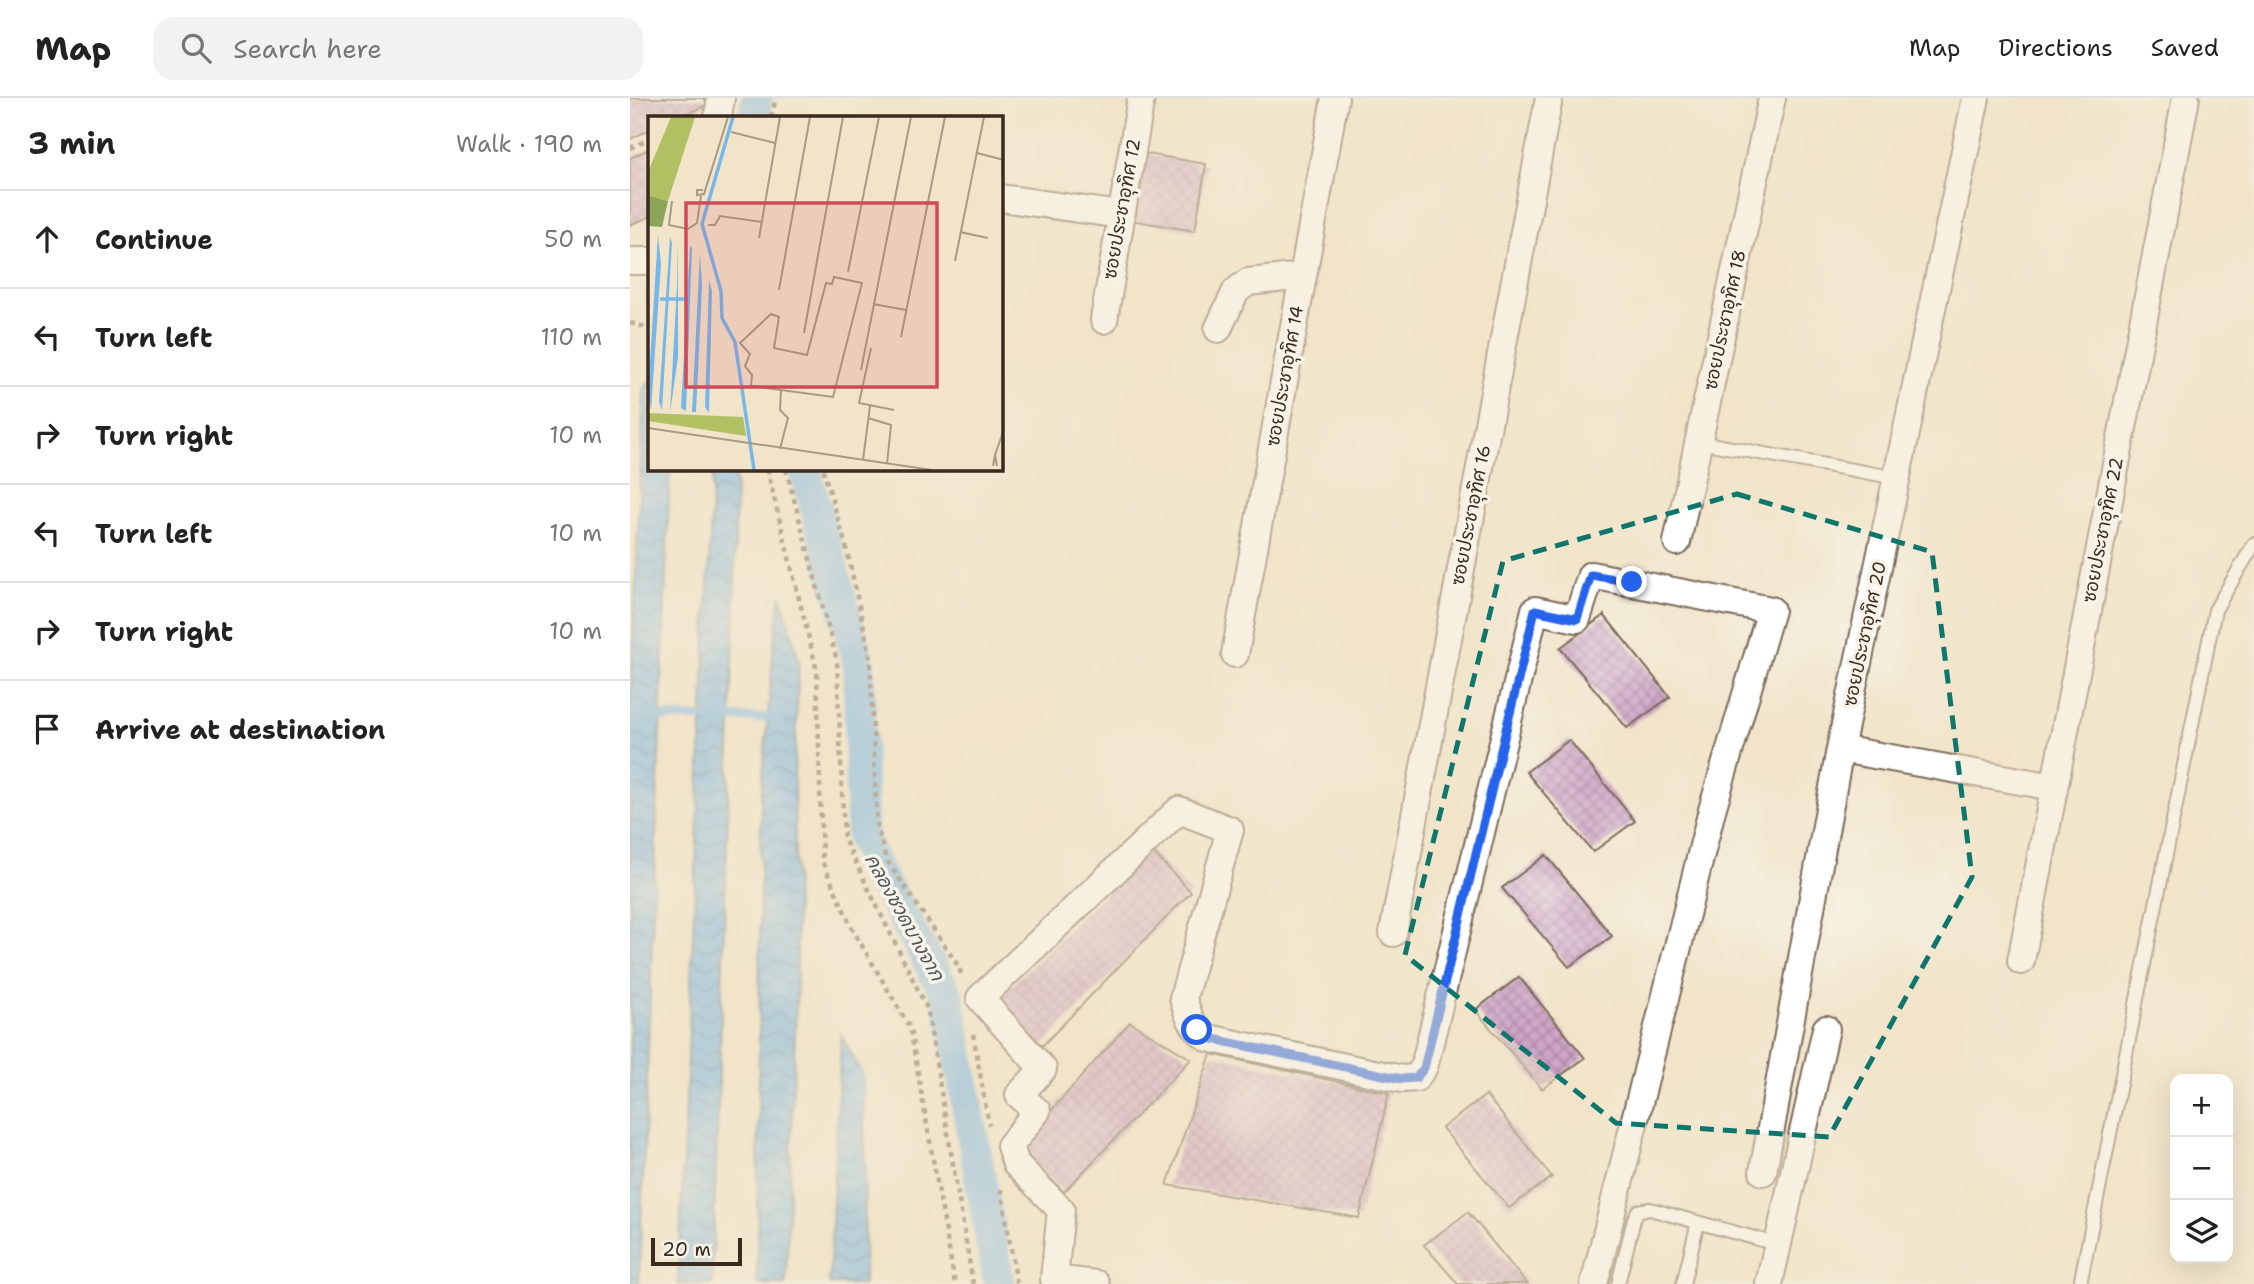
<!DOCTYPE html>
<html lang="en">
<head>
<meta charset="utf-8">
<style>
	:root { --surface:#fff; --page:#f2f2f2; --text:#222; --muted:#767676; --line:#e0e0e0 }
	body { margin:0; font-family:"Shantell Sans","Playpen Sans Thai",sans-serif; background:var(--page); color:var(--text) }
	.controls { position:absolute; right:21px; bottom:21px; display:grid; overflow:hidden; border-radius:14px; box-shadow:0 7px 28px #0002 }
	.controls button { width:63px; height:63px; display:grid; place-items:center; padding:0; border:0; border-bottom:2px solid var(--line); background:var(--surface); color:var(--text); font:35px sans-serif }
	.scale { position:absolute; left:21px; bottom:18px; width:91px; box-sizing:border-box; padding-left:7px; border:4px solid #3b2a1e; border-top:0; font-size:19px; line-height:24px; white-space:nowrap; color:#3b2a1e; -webkit-text-stroke:5px #f7f3e8; paint-order:stroke }
	.stop { position:absolute; width:21px; height:21px; margin:-16px; border:5px solid #2563eb; border-radius:50%; background:#fff }
	.stop.end { background:#2563eb; border-color:#fff; box-shadow:0 2px 7px #0008 }
	.list { margin:0; padding:0; list-style:none }
	h2 { display:flex; justify-content:space-between; align-items:center; height:91px; margin:0; padding:0 28px; font-size:30px }
	h2 small { font-size:23px; font-weight:400; color:var(--muted) }
	.list li { display:grid; grid-template-columns:46px 1fr auto; gap:21px; align-items:center; box-sizing:border-box; height:98px; padding:0 28px; border-top:2px solid var(--line) }
	.list b { display:block; font-size:26px; white-space:nowrap }
	.list em { font-size:23px; font-style:normal; color:var(--muted) }
	.icon { flex:none; width:38px; height:38px; fill:none; stroke:currentColor; stroke-width:2; stroke-linecap:round; stroke-linejoin:round }
	.map { position:relative; flex:none; width:1624px; height:1186px; overflow:hidden }
	header { display:flex; align-items:center; gap:42px; box-sizing:border-box; height:98px; padding:0 35px; background:var(--surface); border-bottom:2px solid var(--line) }
	header strong { font-size:33px }
	nav { display:flex; gap:38px; margin-inline-start:auto; font-size:24px }
	.search { width:490px; height:63px; background:var(--page); display:flex; align-items:center; gap:18px; box-sizing:border-box; padding:0 24px; border-radius:21px; color:var(--muted); font-size:26px }
	main { display:flex }
	aside { flex:1; background:var(--surface) }
	.map>svg:first-child { display:block }
	.water { fill:url(#water-waves); stroke:#587084; stroke-width:2 }
	.lines { fill:none; stroke-linecap:round; stroke-linejoin:round }
	.stream { stroke:#76b6ea; stroke-width:9 }
	.canal { stroke:#76b6ea; stroke-width:32 }
	.building { fill:url(#building-cross-hatch) }
	.lane-casing { stroke:#7b6b5a; stroke-width:16 }
	.street-casing { stroke:#7b6b5a; stroke-width:30 }
	.path { stroke:#7b6b5a; stroke-width:4.5; stroke-dasharray:5 5; stroke-linecap:butt }
	.lane { stroke:#fff; stroke-width:12 }
	.street { stroke:#fff; stroke-width:26 }
	.route { stroke:#2563eb; stroke-width:9 }
	.marked { fill:none; stroke:#0f766e; stroke-width:5; stroke-dasharray:14 9; stroke-linejoin:round }
	.labels { text-anchor:middle; stroke-width:7; stroke-linejoin:round; paint-order:stroke }
	.street-label { font-size:18px; fill:#3b2a1e; stroke:#f7f3e8 }
	.water-label { font-size:19px; font-style:italic; fill:#4d545b; stroke:#f7f3e8 }
	.inset-river { fill:none; stroke:#76b6ea; stroke-width:3.5 }
	.inset-road { fill:none; stroke:#a89a85; stroke-width:2 }
	.view { fill:#d1495b; fill-opacity:0.15; stroke:#d1495b; stroke-width:3.5 }
	.inset-edge { fill:none; stroke:#3b2a1e; stroke-width:3.5 }
</style>
</head>
<body>
<header>
<strong>Map</strong>
<div class="search"><svg class="icon" aria-label="search" viewBox="0 0 24 24"><circle cx="10" cy="10" r="6"/><path d="M15 15l6 6"/></svg>Search here</div>
<nav><a>Map</a><a>Directions</a><a>Saved</a></nav>
</header>
<main>
<aside>
<h2>3 min<small>Walk · 190 m</small></h2>
<ul class="list">
<li><svg class="icon" aria-label="ahead" viewBox="0 0 24 24"><path d="M12 20V5M6 11l6-6 6 6"/></svg><div><b>Continue</b></div><em>50 m</em></li>
<li><svg class="icon" aria-label="left" viewBox="0 0 24 24"><path d="M17 20v-9H6M10 6l-5 5 5 5"/></svg><div><b>Turn left</b></div><em>110 m</em></li>
<li><svg class="icon" aria-label="right" viewBox="0 0 24 24"><path d="M7 20v-9h11M14 6l5 5-5 5"/></svg><div><b>Turn right</b></div><em>10 m</em></li>
<li><svg class="icon" aria-label="left" viewBox="0 0 24 24"><path d="M17 20v-9H6M10 6l-5 5 5 5"/></svg><div><b>Turn left</b></div><em>10 m</em></li>
<li><svg class="icon" aria-label="right" viewBox="0 0 24 24"><path d="M7 20v-9h11M14 6l5 5-5 5"/></svg><div><b>Turn right</b></div><em>10 m</em></li>
<li><svg class="icon" aria-label="arrive" viewBox="0 0 24 24"><path d="M6 21V4h12l-3 4 3 4H6"/></svg><div><b>Arrive at destination</b></div></li>
</ul>
</aside>
<div class="map">
<svg width="1624" height="1186" viewBox="0 0 1624 1186">
	<defs>
		<pattern id="water-waves" width="16" height="10" patternUnits="userSpaceOnUse" patternTransform="scale(1.75)"><rect width="16" height="10" fill="#76b6ea"/><path d="M0 5q4-4 8 0t8 0" fill="none" stroke="#6294bd"/></pattern>
		<pattern id="building-cross-hatch" width="8" height="8" patternUnits="userSpaceOnUse" patternTransform="scale(1.75)"><rect width="8" height="8" fill="#cfa5c9"/><path d="M0 0l8 8M0 8l8-8" fill="none" stroke="#a987a3"/></pattern>
	</defs>
	<rect width="100%" height="100%" fill="#f7f3e8"/>
	<filter id="ink" filterUnits="userSpaceOnUse"><feTurbulence type="fractalNoise" baseFrequency=".0143" numOctaves="2"/><feDisplacementMap in="SourceGraphic" scale="14" xChannelSelector="R" yChannelSelector="G"/><feConvolveMatrix kernelMatrix="1 2 1 2 8 2 1 2 1" color-interpolation-filters="sRGB"/></filter>
	<filter id="wash" filterUnits="userSpaceOnUse"><feTurbulence type="fractalNoise" baseFrequency=".00686" numOctaves="4" result="noise"/><feDisplacementMap in="SourceGraphic" scale="28" xChannelSelector="R" yChannelSelector="G"/><feGaussianBlur stdDeviation="1.57" result="paint"/><feColorMatrix in="noise" values="0 0 0 0 0 0 0 0 0 0 0 0 0 0 0 0 0 1.4 0 .05"/><feComposite in="paint" operator="in"/></filter>
	<g filter="url(#wash)">
		<rect width="100%" height="100%" fill="#f1e4c9"/>
		<path class="water" d="M19,284v87h21l-31,815h-9v-571l14,-326z
			M83,371h23l-2,162 -22,653h-34z
			M151,497l18,66 -5,118 3,201 -11,304h-29l4,-487 13,-153z
			M211,937l21,38 3,78 -1,133h-35z"/>
		<g class="lines">
			<path class="stream" d="M0,619l149,1"/>
			<path class="canal" d="M124,19l3,-19
				M175,371l54,196 3,172 16,36 70,123 51,288"/>
		</g>
		<g id="blocks">
			<path class="building" d="M0,0h74l3,7 -28,12h-30v13l-19,9z
				M19,51v68l-19,8v-67z
				M512,55l64,11 -11,67 -65,-11z
				M974,517l66,82 -43,31 -67,-80z
				M939,642l66,81 -42,31 -67,-80z
				M520,751l41,43 -149,154 -44,-47z
				M916,757l66,81 -43,31 -67,-79z
				M889,879l66,81 -43,31 -67,-79z
				M500,924l61,37 -127,133 -46,-44z
				M581,956l178,39 -30,125 -192,-33z
				M856,997l66,82 -43,31 -67,-80z
				M838,1114l59,72h-69l-34,-39z"/>
		</g>
	</g>
	<g filter="url(#ink)">
		<use href="#blocks" fill-opacity="0" stroke="#7b6b5a" stroke-width="2"/>
		<g class="lines">
			<defs>
				<path id="lane" d="M1069,344l198,36
					M988,1186l16,-65 4,-8 12,-2 126,35
					M1053,1186l15,-62
					M1450,1186l135,-674 39,-66"/>
				<path id="street" d="M88,19l3,-19
					M371,100l120,17
					M0,163h19
					M474,222l37,-222
					M588,231l18,-38 12,-9 55,-6
					M1047,444l95,-444
					M605,556l100,-556
					M1210,651l214,38
					M763,835l156,-835
					M1391,863l165,-863
					M1133,1074l77,-423 136,-651
					M466,1186l-42,-5 7,-69 -45,-46 -6,-18 27,-35 -18,-16 24,-26 -63,-71 199,-188 51,20 -47,168c5,18 9,29 25,40l194,41 14,-1 8,-11 111,-457 42,9 14,-44 180,35 -59,200 -118,474
					M1139,1186l57,-255"/>
			</defs>
			<use href="#lane" class="lane-casing"/>
			<use href="#street" class="street-casing"/>
			<path class="path" d="M141,19l5,-19
				M0,50l19,-9
				M0,225l19,5
				M137,371l50,202 5,190 31,69 57,98 45,256
				M156,371l51,192 7,178 83,169 46,276
				M193,371l23,77 24,110 7,171 9,32 73,108 3,10
				M343,936l16,91
				M371,1091l16,95"/>
			<use href="#lane" class="lane"/>
			<use href="#street" class="street"/>
		</g>
	</g>
	<g class="lines" filter="url(#ink)">
		<path class="route" d="M567,932l11,8 194,41 14,-1 8,-10 111,-458 42,9 14,-44 41,7"/>
	</g>
	<path d="M0 0H1624V1186H0ZM1107,396l195,58 40,325 -143,260 -213,-14 -211,-168 98,-394z" fill="#f1e4c9" fill-opacity=".55" fill-rule="evenodd"/>
	<path class="marked" d="M1107,396l195,58 40,325 -143,260 -213,-14 -211,-168 98,-394z"/>
	<g class="labels">
		<g class="street-label">
			<text transform="translate(492 111) rotate(-80)" y="6">ซอยประชาอุทิศ 12</text>
			<text transform="translate(1095 222) rotate(-78)" y="6">ซอยประชาอุทิศ 18</text>
			<text transform="translate(655 278) rotate(-80)" y="6">ซอยประชาอุทิศ 14</text>
			<text transform="translate(841 417) rotate(-79)" y="6">ซอยประชาอุทิศ 16</text>
			<text transform="translate(1473 432) rotate(-79)" y="6">ซอยประชาอุทิศ 22</text>
			<text transform="translate(1235 536) rotate(-78)" y="6">ซอยประชาอุทิศ 20</text>
		</g>
		<g class="water-label">
			<text transform="translate(275 819) rotate(61)" y="7">คลองชวดบางจาก</text>
		</g>
	</g>
	<g transform="translate(18 18)">
		<rect width="355" height="355" fill="#f1e4c9"/>
		<path d="M0,297l95,4 3,19 -98,-15z" fill="#b1c063"/>
		<path d="M0,79l20,6 -6,26 -14,-1z" fill="#8ca659"/>
		<path d="M23,1h24l-27,84 -20,-6v-23z" fill="#b1c063"/>
		<path d="M10,119l3,29 -10,146 -3,-17zM22,121l2,6 -10,167 -3,-8zM30,124v117l-8,56 7,-127zM42,130l2,2 -6,163 -5,-3zM52,137l2,33 -6,126h-4zM61,164l3,11 -3,122 -4,-6z" fill="#76b6ea"/>
		<path class="inset-river" d="M85,1l-31,107 19,67 1,27 13,24 19,128M12,183h25"/>
		<path class="inset-road" d="M83,16l44,11M329,37l27,7M55,74h-6v5l7,-1 24,-77M24,85l-3,24 19,4 9,-6 4,-27M60,109h7l5,-9 42,6M312,116l28,6M111,122l21,-121M307,145l29,-144M200,156l31,-155M186,161l28,6 -29,114 -82,-11 1,-11 -7,-9 5,-12 -10,-11 31,-29 8,3 -5,31 33,7 19,-72 6,1zM131,174l31,-173M225,188l33,6M156,217l39,-216M253,221l44,-220M223,232l-12,55 35,7M213,254l50,-253M220,302l23,7 -4,39M0,312l284,42M132,333l8,-31 -8,-8 1,-20M347,339l9,-26M215,344l7,-54M345,350l2,-11 2,11"/>
		<path class="view" d="M38,87h251v184h-251z"/>
		<rect width="355" height="355" class="inset-edge"/>
	</g>
</svg>
<div class="controls">
<button>+</button>
<button>−</button>
<button><svg class="icon" aria-label="layers" viewBox="0 0 24 24"><path d="M12 4l9 5-9 5-9-5zM3 14l9 5 9-5"/></svg></button>
</div>
<div class="scale">20 m</div>
<div class="stop" style="left:567px;top:932px"></div>
<div class="stop end" style="left:1002px;top:484px"></div>
</div>
</main>
</body>
</html>
